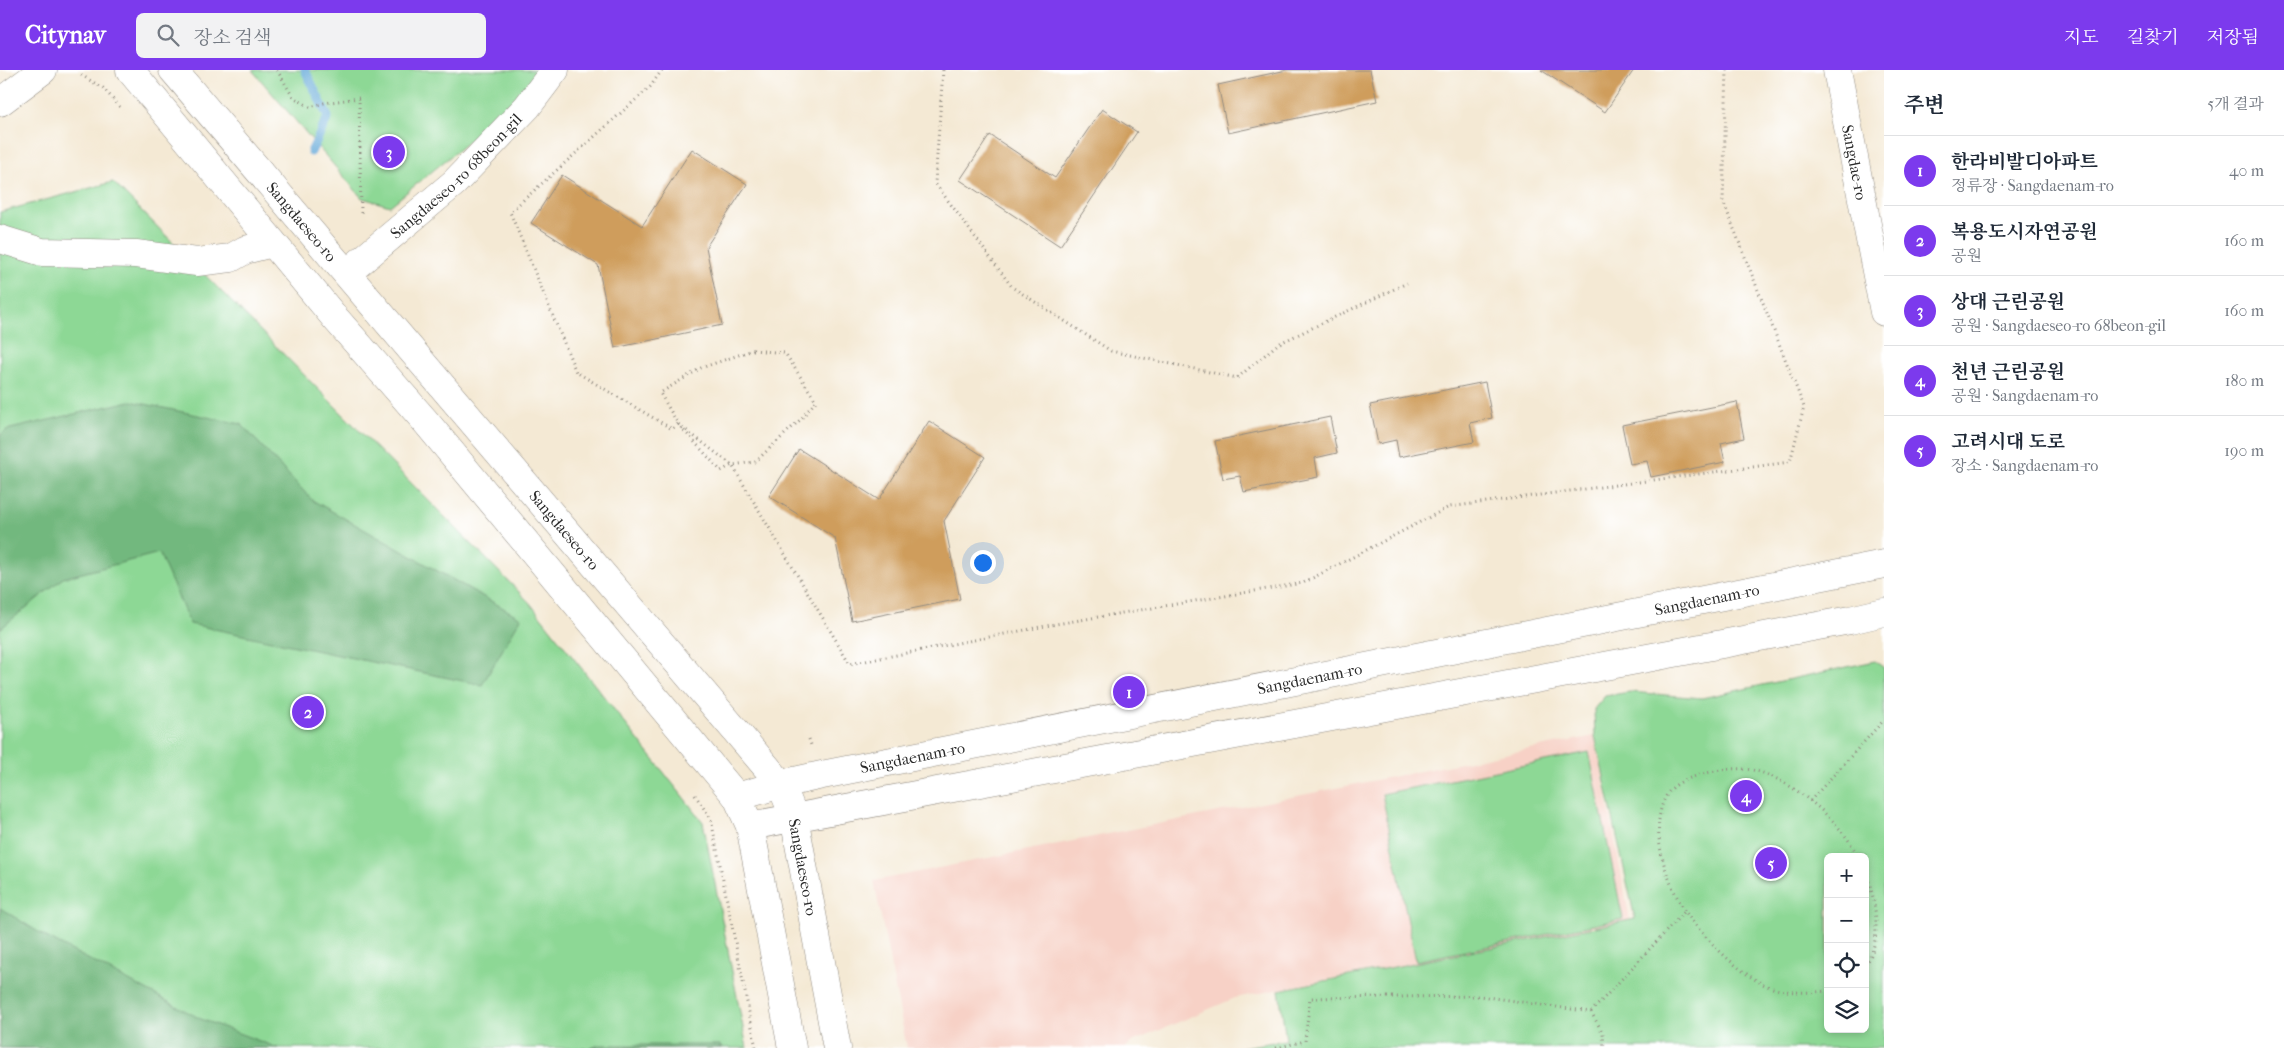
<!DOCTYPE html>
<html lang="ko">
<head>
<meta charset="utf-8">
<style>
	:root { --surface:#fff; --page:#f2f2f3; --text:#1f2937; --muted:#747a83; --line:#e0e1e3; --accent:#7c3aed }
	body { margin:0; font-family:"IM FELL French Canon","Noto Serif KR",serif; background:var(--page); color:var(--text) }
	.controls { position:absolute; right:15px; bottom:15px; display:grid; overflow:hidden; border-radius:8px; box-shadow:0 2px 8px #0003 }
	.controls button { width:45px; height:45px; display:grid; place-items:center; padding:0; border:0; border-bottom:1px solid var(--line); background:var(--surface); color:var(--text); font:25px sans-serif }
	.you { position:absolute; left:982px; top:492px; width:18px; height:18px; margin:-12px; border:4px solid #fff; border-radius:50%; background:#1a73e8; box-shadow:0 0 0 8px #1a73e833 }
	.badge { display:grid; place-items:center; width:32px; height:32px; border-radius:50%; background:var(--accent); color:#fff; font-size:16px; font-weight:700 }
	.pin { position:absolute; translate:-50% -50%; border:2px solid #fff; box-shadow:0 1px 5px #0006 }
	.list { margin:0; padding:0; list-style:none }
	h2 { display:flex; justify-content:space-between; align-items:center; height:65px; margin:0; padding:0 20px; font-size:21px }
	h2 small { font-size:16px; font-weight:400; color:var(--muted) }
	.list li { display:grid; grid-template-columns:32px 1fr auto; gap:15px; align-items:center; box-sizing:border-box; height:70px; padding:0 20px; border-top:1px solid var(--line) }
	.list b { display:block; font-size:19px; white-space:nowrap }
	.list p { margin:0; font-size:16px; white-space:nowrap; color:var(--muted) }
	.list em { font-size:16px; font-style:normal; color:var(--muted) }
	.icon { flex:none; width:28px; height:28px; fill:none; stroke:currentColor; stroke-width:2; stroke-linecap:round; stroke-linejoin:round }
	.map { position:relative; flex:none; width:1884px; height:978px; overflow:hidden }
	header { display:flex; align-items:center; gap:30px; box-sizing:border-box; height:70px; padding:0 25px; background:var(--accent); color:#fff }
	header strong { font-size:24px }
	nav { display:flex; gap:28px; margin-inline-start:auto; font-size:18px }
	.search { width:350px; height:45px; background:var(--page); display:flex; align-items:center; gap:12px; box-sizing:border-box; padding:0 18px; border-radius:8px; color:var(--muted); font-size:19px }
	main { display:flex }
	aside { flex:1; background:var(--surface) }
	.map>svg:first-child { display:block }
	.built { fill:#f7d1c6 }
	.green { fill:#8dd895; stroke:#5c8260; fill-rule:evenodd }
	.forest { fill:#72b87e; stroke:#4e7254 }
	.lines { fill:none; stroke-linecap:round; stroke-linejoin:round }
	.stream { stroke:#61a7d7; stroke-width:9 }
	.building { fill:#cf9d5c }
	.minor-casing { stroke:#908a80; stroke-width:29 }
	.major-casing { stroke:#908a80; stroke-width:29 }
	.path { stroke:#908a80; stroke-width:3; stroke-dasharray:1 4; stroke-linecap:butt }
	.minor { stroke:#fff; stroke-width:28 }
	.major { stroke:#fff; stroke-width:28 }
	.labels { text-anchor:middle; stroke-width:4.5; stroke-linejoin:round; paint-order:stroke }
	.street-label { font-size:16px; fill:#2b2b2b; stroke:#fff }
</style>
</head>
<body>
<header>
<strong>Citynav</strong>
<div class="search"><svg class="icon" aria-label="search" viewBox="0 0 24 24"><circle cx="10" cy="10" r="6"/><path d="M15 15l6 6"/></svg>장소 검색</div>
<nav><a>지도</a><a>길찾기</a><a>저장됨</a></nav>
</header>
<main>
<div class="map">
<svg width="1884" height="978" viewBox="0 0 1884 978">
	<rect width="100%" height="100%" fill="#fff"/>
	<filter id="ink" filterUnits="userSpaceOnUse"><feTurbulence type="fractalNoise" baseFrequency=".02" numOctaves="2"/><feDisplacementMap in="SourceGraphic" scale="10" xChannelSelector="R" yChannelSelector="G"/><feConvolveMatrix kernelMatrix="1 2 1 2 8 2 1 2 1" color-interpolation-filters="sRGB"/></filter>
	<filter id="wash" filterUnits="userSpaceOnUse"><feTurbulence type="fractalNoise" baseFrequency=".0096" numOctaves="4" result="noise"/><feDisplacementMap in="SourceGraphic" scale="20" xChannelSelector="R" yChannelSelector="G"/><feGaussianBlur stdDeviation="1.12" result="paint"/><feColorMatrix in="noise" values="0 0 0 0 0 0 0 0 0 0 0 0 0 0 0 0 0 1.4 0 .05"/><feComposite in="paint" operator="in"/></filter>
	<g filter="url(#wash)">
		<rect width="100%" height="100%" fill="#f4e9d4"/>
		<path class="built" d="M1595,666l35,184 -395,78 -103,44 -7,6h-218l-33,-167z"/>
		<path class="green" d="M252,0h286l-25,35 -123,101 -28,-8z
			M113,112l417,421 173,219 44,226h-747v-836z
			M1875,591l9,7v380h-647l49,-8 -7,-50 356,-71 -40,-183 -1,-27 11,-13 25,-4 72,6zM1828,787h37v172h-37z
			M1589,682l34,167 -207,42 -34,-167z"/>
		<path class="forest" d="M130,331l111,23 71,76 209,118 -39,67 -292,-61 -31,-71 -96,25 -63,51v-193l6,-6z
			M0,838l48,30 153,81 77,29h-278z
			M599,975h121l1,3h-130z"/>
		<g class="lines">
			<path class="stream" d="M305,0l23,47 -17,35"/>
		</g>
		<g id="blocks">
			<path class="building" d="M1287,0h83l7,31 -149,32 -10,-48z
				M1541,0h93l-29,42z
				M1102,39l35,23 -77,114 -100,-66 30,-45 65,43z
				M692,79l55,35 -41,63 16,78 -107,23 -17,-83 -67,-42 31,-48 80,51z
				M1485,312l7,36 -22,5 4,19 -75,15 -3,-17 -18,4 -8,-39z
				M1737,332l7,36 -23,5 4,19 -74,15 -4,-16 -17,3 -8,-39z
				M1330,347l7,36 -22,5 3,19 -74,15 -4,-16 -17,3 -8,-38z
				M929,351l56,36 -41,64 16,78 -108,22 -17,-83 -66,-42 30,-47 80,51z"/>
		</g>
	</g>
	<g filter="url(#ink)">
		<use href="#blocks" fill-opacity="0" stroke="#908a80" stroke-width="1"/>
		<g class="lines">
			<defs>
				<g id="minor">
					<path d="M130,0l206,249 90,103 311,375 13,29 42,222"/>
					<path id="s1" d="M173,0l608,714"/>
					<path id="s2" d="M1837,0l47,242"/>
					<path d="M0,32l43,-32"/>
					<path d="M0,169l42,13 94,2 61,8 34,-4 14,-8 28,-7"/>
					<path id="s3" d="M347,203l107,-90 73,-76 28,-37"/>
					<path id="s4" d="M737,727l44,-13 41,-9 1062,-211"/>
					<path id="s5" d="M794,747l43,231"/>
					<path d="M750,756l1100,-206 34,-8"/>
				</g>
				<path id="major" d="M781,714l13,33"/>
			</defs>
			<use href="#minor" class="minor-casing"/>
			<use href="#major" class="major-casing"/>
			<path class="path" d="M277,0l16,27 17,10 14,-4 35,-5 2,115
				M662,0l-12,17 -140,125 66,160 96,57 6,-5 43,47 11,-6 118,199 206,-40 247,-41 146,-76 341,-45 14,-55 -81,-206 4,-131
				M943,0l-8,113 77,104 99,64 126,27 41,-34 129,-61
				M81,5l22,13 17,19
				M753,280l32,3 31,48 -16,19 -45,42 -23,3 -54,-41 -18,-31 41,-25z
				M809,669l3,9
				M695,725l16,24 45,229
				M1810,731l74,-81
				M1865,802c11,24 18,71 0,93
				M1828,921c-21,2 -48,3 -67,-8 -26,-14 -60,-48 -76,-72 -19,-30 -37,-82 -19,-115 6,-12 22,-18 34,-21 18,-6 42,-9 60,-3 35,11 83,51 98,85
				M1591,942l94,-101
				M1276,978l29,-7 5,-43 170,-2 111,16 12,21 1,15"/>
			<use href="#minor" class="minor"/>
			<use href="#major" class="major"/>
		</g>
	</g>
	<g class="labels">
		<g class="street-label">
			<text dy="6" stroke="none"><textPath href="#s2" startOffset="94">Sangdae-ro</textPath></text>
			<text dy="6" stroke="none"><textPath href="#s3" startOffset="146">Sangdaeseo-ro 68beon-gil</textPath></text>
			<text dy="6" stroke="none"><textPath href="#s1" startOffset="199">Sangdaeseo-ro</textPath></text>
			<text dy="6" stroke="none"><textPath href="#s1" startOffset="604">Sangdaeseo-ro</textPath></text>
			<text dy="6" stroke="none"><textPath href="#s4" startOffset="990">Sangdaenam-ro</textPath></text>
			<text dy="6" stroke="none"><textPath href="#s4" startOffset="585">Sangdaenam-ro</textPath></text>
			<text dy="6" stroke="none"><textPath href="#s4" startOffset="180">Sangdaenam-ro</textPath></text>
			<text dy="6" stroke="none"><textPath href="#s5" startOffset="51">Sangdaeseo-ro</textPath></text>
		</g>
	</g>
</svg>
<div class="controls">
<button>+</button>
<button>−</button>
<button><svg class="icon" aria-label="locate" viewBox="0 0 24 24"><circle cx="12" cy="12" r="6"/><path d="M12 2v4M12 18v4M2 12h4M18 12h4"/></svg></button>
<button><svg class="icon" aria-label="layers" viewBox="0 0 24 24"><path d="M12 4l9 5-9 5-9-5zM3 14l9 5 9-5"/></svg></button>
</div>
<div class="you"></div>
<div class="pin badge" style="left:1129px;top:622px">1</div>
<div class="pin badge" style="left:308px;top:642px">2</div>
<div class="pin badge" style="left:389px;top:82px">3</div>
<div class="pin badge" style="left:1746px;top:726px">4</div>
<div class="pin badge" style="left:1771px;top:793px">5</div>
</div>
<aside>
<h2>주변<small>5개 결과</small></h2>
<ul class="list">
<li><span class="badge">1</span><div><b>한라비발디아파트</b><p>정류장 · Sangdaenam-ro</p></div><em>40 m</em></li>
<li><span class="badge">2</span><div><b>복용도시자연공원</b><p>공원</p></div><em>160 m</em></li>
<li><span class="badge">3</span><div><b>상대 근린공원</b><p>공원 · Sangdaeseo-ro 68beon-gil</p></div><em>160 m</em></li>
<li><span class="badge">4</span><div><b>천년 근린공원</b><p>공원 · Sangdaenam-ro</p></div><em>180 m</em></li>
<li><span class="badge">5</span><div><b>고려시대 도로</b><p>장소 · Sangdaenam-ro</p></div><em>190 m</em></li>
</ul>
</aside>
</main>
</body>
</html>
